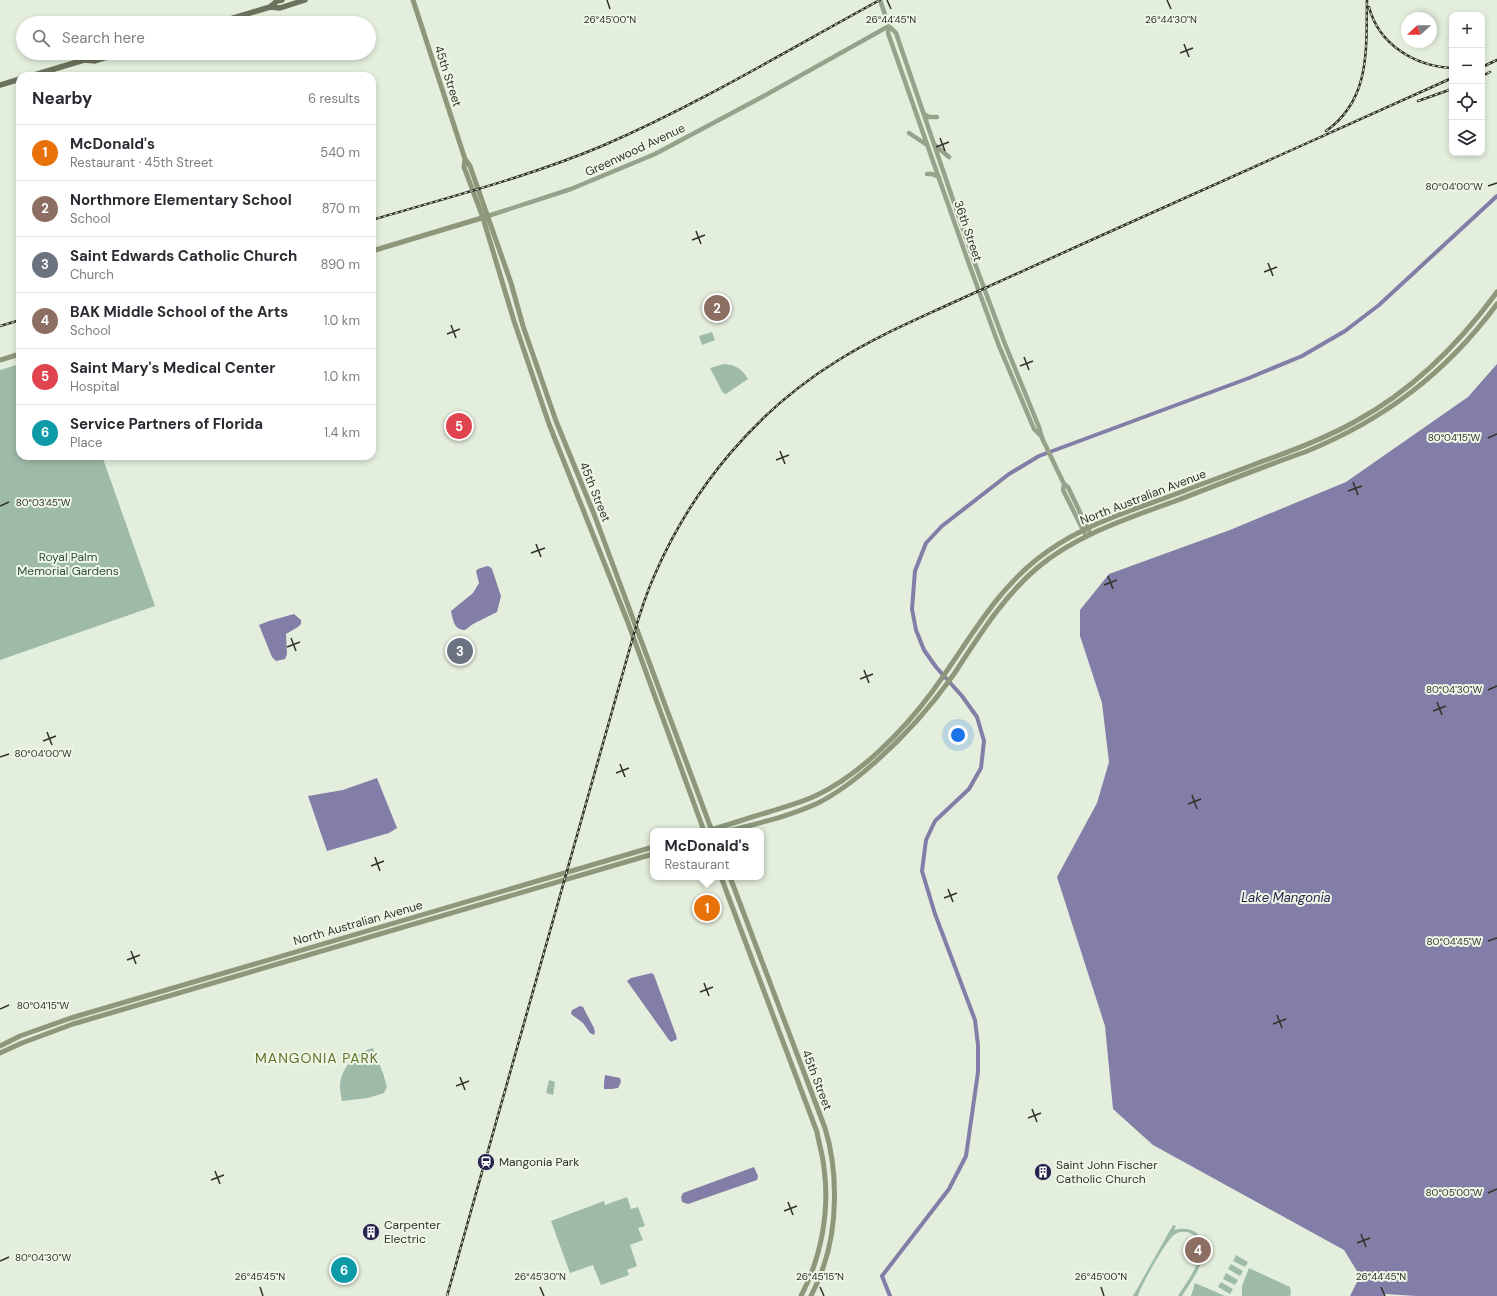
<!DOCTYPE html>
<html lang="en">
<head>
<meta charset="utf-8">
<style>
	:root { --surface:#fff; --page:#f7f7f7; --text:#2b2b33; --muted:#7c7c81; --line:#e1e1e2; --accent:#1a73e8 }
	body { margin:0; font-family:"DM Sans",sans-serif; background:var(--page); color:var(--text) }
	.controls { position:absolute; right:12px; top:12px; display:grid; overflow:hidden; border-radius:8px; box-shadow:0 2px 6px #0003 }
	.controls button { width:36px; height:36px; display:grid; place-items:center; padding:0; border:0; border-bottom:1px solid var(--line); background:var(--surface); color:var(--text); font:20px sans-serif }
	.compass { position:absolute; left:1401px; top:12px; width:36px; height:36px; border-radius:50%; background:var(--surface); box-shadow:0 2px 6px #0003; rotate:249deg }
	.you { position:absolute; left:958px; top:735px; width:14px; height:14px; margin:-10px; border:3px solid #fff; border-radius:50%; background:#1a73e8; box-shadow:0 0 0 6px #1a73e833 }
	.badge { display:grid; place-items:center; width:26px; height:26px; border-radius:50%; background:var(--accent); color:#fff; font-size:13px; font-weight:700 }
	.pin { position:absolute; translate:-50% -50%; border:2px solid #fff; box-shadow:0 1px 4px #0006 }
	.popup { position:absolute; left:650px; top:828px; width:114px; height:52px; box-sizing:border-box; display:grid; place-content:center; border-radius:8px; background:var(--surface); filter:drop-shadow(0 1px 3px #0005); font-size:13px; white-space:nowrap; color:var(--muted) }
	.popup b { font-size:15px; color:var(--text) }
	.popup::after { content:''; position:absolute; left:50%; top:100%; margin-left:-8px; border:8px solid transparent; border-top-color:var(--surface) }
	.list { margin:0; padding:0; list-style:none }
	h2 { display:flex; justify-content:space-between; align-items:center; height:52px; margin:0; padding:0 16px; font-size:17px }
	h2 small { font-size:13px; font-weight:400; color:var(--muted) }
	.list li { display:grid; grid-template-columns:26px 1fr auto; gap:12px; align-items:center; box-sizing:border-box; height:56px; padding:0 16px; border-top:1px solid var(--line) }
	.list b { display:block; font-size:15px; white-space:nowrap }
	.list p { margin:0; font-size:13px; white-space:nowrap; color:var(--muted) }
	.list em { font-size:13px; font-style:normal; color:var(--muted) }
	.icon { flex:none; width:22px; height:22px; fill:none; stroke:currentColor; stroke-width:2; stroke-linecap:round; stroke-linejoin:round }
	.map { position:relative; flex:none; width:1497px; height:1296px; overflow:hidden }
	.search { position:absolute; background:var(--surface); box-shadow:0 2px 6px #0003; left:16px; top:16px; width:360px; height:44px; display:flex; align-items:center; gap:10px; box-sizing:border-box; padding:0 14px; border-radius:22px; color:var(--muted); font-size:15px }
	.panel { position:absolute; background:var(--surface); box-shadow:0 2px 6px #0003; left:16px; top:72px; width:360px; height:388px; border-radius:12px }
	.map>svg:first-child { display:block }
	.green { fill:#9ebba9 }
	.water { fill:#827ea8 }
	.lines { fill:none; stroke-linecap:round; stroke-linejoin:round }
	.canal { stroke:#827ea8; stroke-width:4 }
	.tertiary { stroke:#96a28a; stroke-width:4.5 }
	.secondary { stroke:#8d987b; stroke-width:5 }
	.primary { stroke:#6a735b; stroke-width:5.5 }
	.rail-casing { stroke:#2f3328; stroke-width:2.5 }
	.rail { stroke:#eef7e7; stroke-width:1; stroke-dasharray:3; stroke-linecap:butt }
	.ticks { fill:none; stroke:#2f3328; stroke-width:1.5 }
	.labels { text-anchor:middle; stroke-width:4; stroke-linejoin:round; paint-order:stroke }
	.street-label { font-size:12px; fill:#2f3328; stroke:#eef7e7 }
	.park-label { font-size:12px; fill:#2f4e3b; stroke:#eef7e7 }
	.poi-label { font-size:12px; fill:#2f3328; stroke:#eef7e7; text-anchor:start }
	.water-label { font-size:13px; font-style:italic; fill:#27234f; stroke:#eef7e7 }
	.quarter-label { font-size:14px; letter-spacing:1px; fill:#5f732a; stroke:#eef7e7 }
	.ticks-label { font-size:10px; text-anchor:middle; fill:#2f3328; stroke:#eef7e7; stroke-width:4; stroke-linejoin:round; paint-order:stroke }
</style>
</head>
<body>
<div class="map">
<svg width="1497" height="1296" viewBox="0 0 1497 1296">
	<rect width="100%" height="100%" fill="#e4eedc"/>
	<path class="green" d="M712,332l3,8 -13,5 -3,-9z
		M20,364v92h82l53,150 -155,54v-290z
		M724,364c12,1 18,5 24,15l-22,15 -3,-1 -13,-25z
		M373,1048l10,25 4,14 -3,6 -16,5 -26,3c-1,-5 -2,-10 -2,-15 1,-19 16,-34 33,-38z
		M549,1080l6,2 -2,13 -7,-2z
		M627,1197l4,12 7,-2 7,19 -7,2 5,12 -13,5 7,21 -10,4 2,5 -28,10 -8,-20 -23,8 -19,-52 53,-20 1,4z
		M1173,1225l3,1 -2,4c7,-2 15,-2 21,2 23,15 -3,48 -13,64h-4c9,-15 37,-50 14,-62 -6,-3 -13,-3 -18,1 -7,4 -34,52 -36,61h-5z
		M1236,1255l12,7 -3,5 -12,-6z
		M1231,1264l12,7 -3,5 -12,-7z
		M1249,1268l41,19 1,7 -1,2h-48v-10z
		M1226,1273l12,7 -3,5 -12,-6z
		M1221,1282l12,7 -3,5 -12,-7z
		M1195,1283l30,13h-34z"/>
	<path class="water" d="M1497,364v932h-81l-31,-2 -1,2h-34l10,-20 -16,-26 -191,-105 -40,-36 -8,-83 -48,-149 40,-74 12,-41 -7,-59 -22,-67v-26l29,-36 121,-44 116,-48 122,-85z
		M487,566l3,1 2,2 9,27 -4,16 -24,12 -8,6c-11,0 -12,-10 -14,-19l22,-18 6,-10 -3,-12 2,-2z
		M294,614l7,6v4l-3,3 -12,7 1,20 -2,5 -9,2 -4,-4 -13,-32 10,-4z
		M377,778l20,50 -8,5 -62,18 -19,-55 35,-6z
		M652,973l2,2 22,60 1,4 -6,3 -2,-2 -42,-59 4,-3z
		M580,1006l3,1 11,21 1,4 -1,3 -4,-2 -7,-10 -12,-9 1,-4z
		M605,1075l15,3 1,4 -3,6 -6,1h-8v-6z
		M754,1167l4,9 -1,4 -69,24 -6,-2 -1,-5 2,-4z"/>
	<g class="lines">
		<path class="canal" d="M890,1296l-8,-20 67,-87 17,-33 12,-84v-27l-3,-25 -40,-106 -13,-43 4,-31 9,-19 34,-32 12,-21 3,-27 -7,-24 -15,-21 -26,-29 -12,-17 -8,-20 -4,-21 3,-38 11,-28 16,-17 67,-52 30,-18 210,-78 53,-22 43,-25 34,-26 118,-109"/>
		<path class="tertiary" d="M880,0l9,26 7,7 78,228 31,83 34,83 3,11 22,46 4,3 21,44
			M889,26l-1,7 81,231 30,82 35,83 8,8
			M924,114l5,3h8
			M909,133l18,12
			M935,145l14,12
			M927,174h5l7,3
			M488,216l83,-27 84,-35 107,-57 127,-71
			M1064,484l-1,6 23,46"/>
		<path class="secondary" d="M413,0l52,159 5,7 41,117 12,43 33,95 38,93 118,317
			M465,159l-1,8 19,51 31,103 35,103 78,196 77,211
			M372,251l113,-34
			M0,360l20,-6
			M707,831c21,-6 41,-13 62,-19 15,-5 31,-9 46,-16 44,-20 89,-66 117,-104 37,-50 64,-105 116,-141 38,-27 82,-40 125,-56 31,-12 62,-23 93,-35 31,-11 62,-23 90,-39 57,-31 103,-77 141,-129
			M729,831c30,-8 61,-15 89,-28 20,-10 38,-24 55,-39 31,-27 57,-56 81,-90 25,-38 48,-76 83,-106 41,-34 92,-50 141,-68 42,-16 84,-33 127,-48 79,-32 141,-79 192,-148
			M721,877l96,255c2,12 6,24 7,36 6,43 -3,90 -23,128
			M730,877l95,251c13,42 13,98 -2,140 -3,10 -8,19 -12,28
			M0,1046l20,-10 51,-18 582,-171
			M0,1053l22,-10 51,-19 580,-170"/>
		<path class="primary" d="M270,7l10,1 25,-8
			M203,23l13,-4 11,1
			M222,23l5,-3 43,-13 7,-6 5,-1
			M85,60l10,1 25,-8
			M31,76l53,-16 9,-5 6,-2
			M0,85l20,-6"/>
		<defs>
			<path id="rail" d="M1369,7c10,38 46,59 83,61
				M1482,67l15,-7
				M1482,76l8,-4
				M1418,101l34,-12
				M1326,131c45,-32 40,-82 41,-131
				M372,220c77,-23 156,-43 230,-74 95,-41 186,-96 278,-146
				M0,326l20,-6
				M447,1296l186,-659c6,-21 13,-43 22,-63 38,-87 101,-163 182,-213 36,-23 76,-40 115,-58 49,-22 98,-44 146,-66 118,-53 236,-106 354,-159"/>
		</defs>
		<use href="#rail" class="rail-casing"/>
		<use href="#rail" class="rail"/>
	</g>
	<path class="ticks" d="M607,0l3,9M887,0l4,9M1167,0l4,9M1184,44l5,13M1180,53l13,-5M940,138l5,13M936,147l13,-5M1488,186l9,-3M696,231l5,13M692,240l13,-5M1268,263l5,13M1264,272l13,-5M451,325l5,13M447,334l13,-5M1024,357l5,13M1020,366l13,-5M1488,438l9,-4M780,451l5,13M776,460l13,-5M1353,482l5,13M1348,491l14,-5M0,506l9,-4M536,544l5,13M531,553l14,-5M1108,576l5,13M1104,585l13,-5M291,638l5,13M287,647l13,-5M864,670l5,13M860,679l13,-5M1488,690l9,-4M1437,702l5,13M1433,711l13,-5M47,732l5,13M43,741l13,-5M0,757l9,-3M620,764l5,13M616,773l13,-5M1192,795l5,14M1188,804l13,-5M375,857l5,14M371,866l13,-5M948,889l5,13M944,898l13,-5M1488,941l9,-3M131,951l5,13M127,960l13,-5M704,983l5,13M700,992l13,-5M0,1009l9,-4M1277,1015l5,13M1273,1024l13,-5M460,1077l5,13M456,1086l13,-5M1032,1109l5,13M1028,1118l13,-5M215,1171l5,13M211,1180l13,-5M1488,1193l9,-4M788,1202l5,13M784,1211l13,-5M1361,1234l5,13M1357,1243l13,-5M0,1261l9,-4M260,1287l3,9M540,1287l4,9M820,1287l4,9M1101,1287l3,9M1381,1287l4,9"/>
	<defs>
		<symbol id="station-disc" viewBox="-11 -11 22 22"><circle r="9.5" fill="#27234f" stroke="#eef7e7"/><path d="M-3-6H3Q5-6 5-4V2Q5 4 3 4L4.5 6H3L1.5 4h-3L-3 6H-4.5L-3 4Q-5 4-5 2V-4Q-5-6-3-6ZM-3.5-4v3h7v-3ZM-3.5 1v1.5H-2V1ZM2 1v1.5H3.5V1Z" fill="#fff"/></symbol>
		<symbol id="building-disc" viewBox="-11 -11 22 22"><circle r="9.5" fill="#27234f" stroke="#eef7e7"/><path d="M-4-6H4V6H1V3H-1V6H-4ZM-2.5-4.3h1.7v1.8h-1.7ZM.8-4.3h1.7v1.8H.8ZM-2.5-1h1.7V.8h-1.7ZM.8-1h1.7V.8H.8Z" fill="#fff"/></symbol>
	</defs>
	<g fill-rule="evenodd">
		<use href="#station-disc" x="476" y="1152" width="20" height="20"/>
		<use href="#building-disc" x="1033" y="1162" width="20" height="20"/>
		<use href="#building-disc" x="361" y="1222" width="20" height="20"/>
	</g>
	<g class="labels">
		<g class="street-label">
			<text transform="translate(448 76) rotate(72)" y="4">45th Street</text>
			<text transform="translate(635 150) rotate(-25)" y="4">Greenwood Avenue</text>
			<text transform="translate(968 231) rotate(71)" y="4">36th Street</text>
			<text transform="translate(595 492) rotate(68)" y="4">45th Street</text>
			<text transform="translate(1143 497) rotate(-21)" y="4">North Australian Avenue</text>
			<text transform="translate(358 923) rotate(-16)" y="4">North Australian Avenue</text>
			<text transform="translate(817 1080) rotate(69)" y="4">45th Street</text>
		</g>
		<g class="park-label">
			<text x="68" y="561">Royal Palm<tspan x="68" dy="14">Memorial Gardens</tspan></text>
		</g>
		<g class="poi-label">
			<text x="499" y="1166">Mangonia Park</text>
			<text x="1056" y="1169">Saint John Fischer<tspan x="1056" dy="14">Catholic Church</tspan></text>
			<text x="384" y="1229">Carpenter<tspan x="384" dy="14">Electric</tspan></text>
		</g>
		<g class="water-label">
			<text x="1286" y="902">Lake Mangonia</text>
		</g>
		<g class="quarter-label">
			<text x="317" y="1063">MANGONIA PARK</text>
		</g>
	</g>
	<g class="ticks-label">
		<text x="610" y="23">26°45'00"N</text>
		<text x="891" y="23">26°44'45"N</text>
		<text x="1171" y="23">26°44'30"N</text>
		<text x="1454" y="190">80°04'00"W</text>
		<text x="1454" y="441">80°04'15"W</text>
		<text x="43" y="506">80°03'45"W</text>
		<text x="1454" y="693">80°04'30"W</text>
		<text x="43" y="757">80°04'00"W</text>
		<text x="1454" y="945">80°04'45"W</text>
		<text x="43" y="1009">80°04'15"W</text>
		<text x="1454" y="1196">80°05'00"W</text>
		<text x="43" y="1261">80°04'30"W</text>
		<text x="260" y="1280">26°45'45"N</text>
		<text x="540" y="1280">26°45'30"N</text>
		<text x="820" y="1280">26°45'15"N</text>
		<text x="1101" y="1280">26°45'00"N</text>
		<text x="1381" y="1280">26°44'45"N</text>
	</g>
</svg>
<div class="controls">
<button>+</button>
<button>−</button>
<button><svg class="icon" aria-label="locate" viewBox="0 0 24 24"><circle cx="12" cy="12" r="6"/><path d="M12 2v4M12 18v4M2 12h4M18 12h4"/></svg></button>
<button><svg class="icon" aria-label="layers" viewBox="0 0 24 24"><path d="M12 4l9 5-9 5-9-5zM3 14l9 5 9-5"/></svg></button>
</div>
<svg class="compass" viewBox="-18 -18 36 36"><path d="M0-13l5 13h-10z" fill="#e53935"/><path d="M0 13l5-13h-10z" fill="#7c7c81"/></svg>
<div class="you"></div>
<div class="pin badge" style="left:707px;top:908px;background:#e8710a">1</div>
<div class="popup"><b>McDonald's</b>Restaurant</div>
<div class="pin badge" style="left:717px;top:308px;background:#8d6e63">2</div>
<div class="pin badge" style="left:460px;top:651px;background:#6b7280">3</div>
<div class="pin badge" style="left:1198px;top:1250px;background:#8d6e63">4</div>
<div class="pin badge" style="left:459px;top:426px;background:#e0444e">5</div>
<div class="pin badge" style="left:344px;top:1270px;background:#0f9aa8">6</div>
<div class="search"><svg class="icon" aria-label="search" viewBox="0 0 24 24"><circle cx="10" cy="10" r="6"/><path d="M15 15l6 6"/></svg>Search here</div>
<section class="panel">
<h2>Nearby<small>6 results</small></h2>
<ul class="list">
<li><span class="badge" style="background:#e8710a">1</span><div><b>McDonald's</b><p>Restaurant · 45th Street</p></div><em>540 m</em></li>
<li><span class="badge" style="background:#8d6e63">2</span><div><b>Northmore Elementary School</b><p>School</p></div><em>870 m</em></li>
<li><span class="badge" style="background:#6b7280">3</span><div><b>Saint Edwards Catholic Church</b><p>Church</p></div><em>890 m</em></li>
<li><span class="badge" style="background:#8d6e63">4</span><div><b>BAK Middle School of the Arts</b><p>School</p></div><em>1.0 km</em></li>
<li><span class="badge" style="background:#e0444e">5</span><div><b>Saint Mary's Medical Center</b><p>Hospital</p></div><em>1.0 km</em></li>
<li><span class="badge" style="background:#0f9aa8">6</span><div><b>Service Partners of Florida</b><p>Place</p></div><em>1.4 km</em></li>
</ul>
</section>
</div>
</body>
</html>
